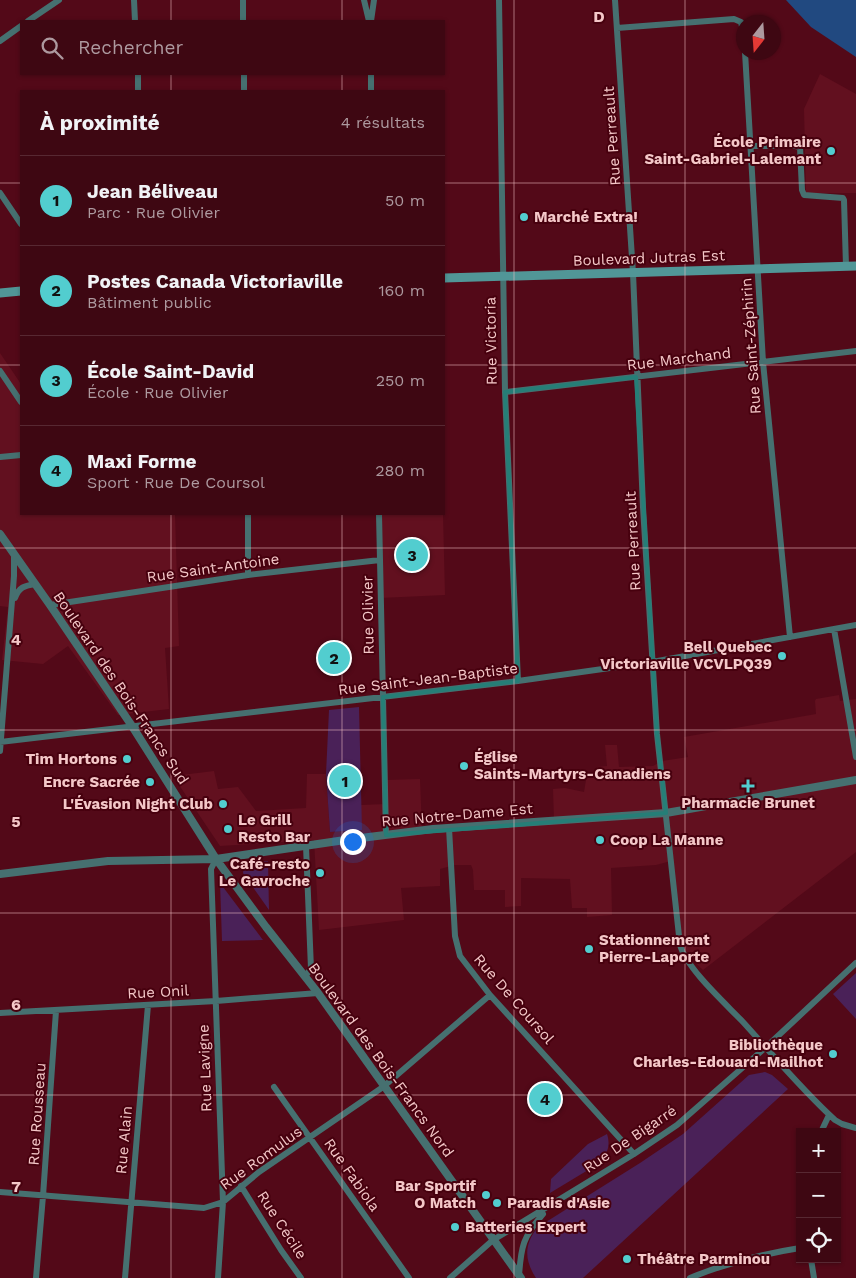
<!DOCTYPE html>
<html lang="fr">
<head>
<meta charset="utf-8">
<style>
	:root { --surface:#3e0712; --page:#45101b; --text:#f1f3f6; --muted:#ad999f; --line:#572832; --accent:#52cdcf }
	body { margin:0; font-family:"Work Sans",sans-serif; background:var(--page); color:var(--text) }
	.controls { position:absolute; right:15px; bottom:15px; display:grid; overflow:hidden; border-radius:0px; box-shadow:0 1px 4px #0004 }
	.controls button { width:45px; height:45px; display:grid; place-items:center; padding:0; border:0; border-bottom:1px solid var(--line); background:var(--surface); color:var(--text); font:25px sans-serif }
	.compass { position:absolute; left:736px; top:15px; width:45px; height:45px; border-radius:50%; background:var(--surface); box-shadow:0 1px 4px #0004; rotate:197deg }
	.you { position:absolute; left:352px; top:841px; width:18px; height:18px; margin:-12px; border:4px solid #fff; border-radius:50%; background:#1a73e8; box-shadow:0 0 0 8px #1a73e833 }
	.badge { display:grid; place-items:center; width:32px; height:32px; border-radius:50%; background:var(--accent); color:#111; font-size:16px; font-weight:700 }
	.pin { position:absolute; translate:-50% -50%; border:2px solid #fff; box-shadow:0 1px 5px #0006 }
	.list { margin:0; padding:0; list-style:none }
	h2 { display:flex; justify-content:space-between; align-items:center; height:65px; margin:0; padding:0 20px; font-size:21px }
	h2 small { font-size:16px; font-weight:400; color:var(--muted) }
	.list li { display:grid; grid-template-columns:32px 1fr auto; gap:15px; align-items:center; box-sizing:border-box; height:90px; padding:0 20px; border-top:1px solid var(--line) }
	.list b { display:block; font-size:19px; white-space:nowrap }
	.list p { margin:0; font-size:16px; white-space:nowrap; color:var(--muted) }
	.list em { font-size:16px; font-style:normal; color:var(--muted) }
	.icon { flex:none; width:28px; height:28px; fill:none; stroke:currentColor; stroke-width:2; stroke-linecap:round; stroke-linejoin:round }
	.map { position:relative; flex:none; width:856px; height:1278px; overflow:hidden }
	.search { position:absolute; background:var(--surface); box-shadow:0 1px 4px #0004; left:20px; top:20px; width:425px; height:55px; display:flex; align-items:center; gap:12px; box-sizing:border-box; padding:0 18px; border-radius:0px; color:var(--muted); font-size:19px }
	.panel { position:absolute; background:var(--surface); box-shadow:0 1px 4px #0004; left:20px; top:90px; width:425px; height:425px; border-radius:0px }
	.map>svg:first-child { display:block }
	.built { fill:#62101f }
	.green { fill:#4a2158 }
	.water { fill:#214980 }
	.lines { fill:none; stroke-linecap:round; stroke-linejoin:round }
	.minor { stroke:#467070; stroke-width:6 }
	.tertiary { stroke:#467070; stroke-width:8 }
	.secondary { stroke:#519697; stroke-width:9 }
	.marked { fill:none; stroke:#267e77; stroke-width:4; stroke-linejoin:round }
	.grid { fill:none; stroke:#f4c7c8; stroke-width:1; stroke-opacity:0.55 }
	.poi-dot { fill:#52cdcf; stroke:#47000e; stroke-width:2 }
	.labels { text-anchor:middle; stroke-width:4; stroke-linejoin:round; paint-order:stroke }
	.street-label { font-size:15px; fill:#f4c7c8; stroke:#47000e }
	.poi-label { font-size:15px; font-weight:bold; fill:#f4c7c8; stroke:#47000e; text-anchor:end }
	.grid-label { font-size:16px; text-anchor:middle; font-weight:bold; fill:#f4c7c8; stroke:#47000e; stroke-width:4; stroke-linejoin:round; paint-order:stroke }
</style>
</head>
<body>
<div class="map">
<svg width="856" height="1278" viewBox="0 0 856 1278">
	<rect width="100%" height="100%" fill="#530918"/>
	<path class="built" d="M820,74l36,20v99h-50l-2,-84z
		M0,353l21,31v130h154l4,132 -14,2 4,61 -51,6 -50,-69 -25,18 -41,-4 6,-53 -8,-1z
		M379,514h64l2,81 -65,3z
		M839,695l1,6 16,-2v153l-153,118 -21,-20 -11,-89 -15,4 -45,3 1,47 -25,2v-9h-15l-2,-29 -49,-1v28l-16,1v-17h-31l-1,-20 -2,-5h-16l-15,4v17l-39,2 3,32 -85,10 -5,-90 -94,6 -47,-70 41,-5 4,18 20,-2 18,24 50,-3 1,-34h19l4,58 31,-2v-25l25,-1v-24l34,-1 2,51 132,-9 -1,-32 12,-1 19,4 3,-18h9l1,-7 10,-1 -2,-21h12l2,22 34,-1 9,-5 26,-4 -4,-20 132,-23 -1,-13 1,-2z"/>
	<path class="green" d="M359,707l3,123 -32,2 -4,-58 3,-64z
		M268,861l1,49 -26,-37c1,-12 15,-11 25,-12z
		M220,883l43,57 -41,1z
		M856,973v46l-23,-25z
		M765,1072l7,3 16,14 -205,189h-47c-12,-18 -12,-34 2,-51l102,-64 43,-29 66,-59z
		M607,1134c4,12 0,21 -9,30l-48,29 1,-14 37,-35z"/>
	<path class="water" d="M786,0h70v57l-45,-30z"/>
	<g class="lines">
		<path class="minor" d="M134,0l1,21
			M243,0v21
			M364,0l5,21
			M499,0l6,392 13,289
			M615,0l18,273 10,234 14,227 23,211c7,24 45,58 63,77 30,33 59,68 92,98l7,4 14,4
			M28,21l31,-21
			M371,21l3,-21
			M617,28l117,-9 7,3 3,14
			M0,41l21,-15
			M745,52l18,310 27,275
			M138,74v17
			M244,74v17
			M371,74v17
			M750,146h45l5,1 2,43 2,5 39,3 1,2 2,66
			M0,193l21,31
			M0,371l21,31
			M505,392l351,-41
			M0,457l21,-2
			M248,514v61
			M379,514l7,321
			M15,598c4,-11 9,-12 20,-14
			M50,605l198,-30 132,-15
			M834,629l22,128
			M0,742l518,-61 134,-19 204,-37
			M0,751l14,-175v-23
			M449,828l6,108 5,20 30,39 144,159
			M216,859l-5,10 12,333 -5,76
			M305,976l6,-7 -5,-123
			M0,1013l216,-12 102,-8
			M274,1087l135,191
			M821,1132l8,-17
			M241,1186l40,64 20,28
			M0,1192l204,16 19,-6 36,-30 124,-85 107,-92
			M811,1259l3,19
			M519,1276c2,-30 4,-39 24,-62
			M36,1278l7,-82 13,-185
			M125,1278l23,-273
			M450,1278l43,-38 141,-86 43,-29 88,-77 91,-85
			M690,1278c36,-15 72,-24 110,-30"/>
		<path class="tertiary" d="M0,534l50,71 82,121 84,133 50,68 52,66 203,285
			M0,874l108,-13 108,-2 129,-19 88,-11 233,-16 190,-33"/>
		<path class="secondary" d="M444,278l412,-12
			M0,293l21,-2"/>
	</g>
	<path class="marked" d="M636,377l21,357 9,79 -280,22 -3,-138 135,-16 -13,-289z"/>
	<path class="grid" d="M171,0v21M342,0v21M514,0v1278M685,0v1278M171,74v17M342,74v17M0,183h21M444,183h412M0,365h21M444,365h412M171,514v764M342,514v764M0,548h856M0,730h856M0,913h856M0,1095h856"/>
	<g class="poi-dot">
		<circle cx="831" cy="151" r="5"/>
		<circle cx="524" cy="217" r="5"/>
		<circle cx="782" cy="656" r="5"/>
		<circle cx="127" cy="759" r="5"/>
		<circle cx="464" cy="766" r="5"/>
		<circle cx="150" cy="782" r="5"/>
		<path d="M745.5 778.5h5v5h5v5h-5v5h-5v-5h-5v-5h5z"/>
		<circle cx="223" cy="804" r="5"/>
		<circle cx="228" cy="829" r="5"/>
		<circle cx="600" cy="840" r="5"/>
		<circle cx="320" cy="873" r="5"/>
		<circle cx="589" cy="949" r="5"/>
		<circle cx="833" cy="1054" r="5"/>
		<circle cx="486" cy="1195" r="5"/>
		<circle cx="497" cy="1203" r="5"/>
		<circle cx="455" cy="1227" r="5"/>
		<circle cx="627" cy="1259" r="5"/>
	</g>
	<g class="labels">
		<g class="street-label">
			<text transform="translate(612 136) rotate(-94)" y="5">Rue Perreault</text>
			<text transform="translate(649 258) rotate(-2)" y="5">Boulevard Jutras Est</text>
			<text transform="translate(491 341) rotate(-91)" y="5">Rue Victoria</text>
			<text transform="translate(751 346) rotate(-94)" y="5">Rue Saint-Zéphirin</text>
			<text transform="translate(679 359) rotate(-7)" y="5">Rue Marchand</text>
			<text transform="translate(633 541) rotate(-93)" y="5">Rue Perreault</text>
			<text transform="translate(213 568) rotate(-8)" y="5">Rue Saint-Antoine</text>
			<text transform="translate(368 615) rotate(-91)" y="5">Rue Olivier</text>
			<text transform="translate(428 679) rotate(-7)" y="5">Rue Saint-Jean-Baptiste</text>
			<text transform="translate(121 688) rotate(56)" y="5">Boulevard des Bois-Francs Sud</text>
			<text transform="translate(457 815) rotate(-5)" y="5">Rue Notre-Dame Est</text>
			<text transform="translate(158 992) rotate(-3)" y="5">Rue Onil</text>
			<text transform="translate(514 999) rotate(49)" y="5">Rue De Coursol</text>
			<text transform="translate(381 1060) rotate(54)" y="5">Boulevard des Bois-Francs Nord</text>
			<text transform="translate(205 1068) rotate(-92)" y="5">Rue Lavigne</text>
			<text transform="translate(37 1114) rotate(-86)" y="5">Rue Rousseau</text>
			<text transform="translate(630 1139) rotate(-34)" y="5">Rue De Bigarré</text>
			<text transform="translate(124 1140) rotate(-85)" y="5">Rue Alain</text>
			<text transform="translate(261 1158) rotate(-36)" y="5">Rue Romulus</text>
			<text transform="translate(352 1175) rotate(55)" y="5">Rue Fabiola</text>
			<text transform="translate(282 1225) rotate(57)" y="5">Rue Cécile</text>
		</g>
		<g class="poi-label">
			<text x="821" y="147">École Primaire<tspan x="821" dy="17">Saint-Gabriel-Lalemant</tspan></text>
			<text x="534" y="222" text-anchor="start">Marché Extra!</text>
			<text x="772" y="652">Bell Quebec<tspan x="772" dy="17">Victoriaville VCVLPQ39</tspan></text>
			<text x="474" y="762" text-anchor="start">Église<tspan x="474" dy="17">Saints-Martyrs-Canadiens</tspan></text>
			<text x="117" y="764">Tim Hortons</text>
			<text x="140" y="787">Encre Sacrée</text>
			<text x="748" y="808" text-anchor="middle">Pharmacie Brunet</text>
			<text x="213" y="809">L'Évasion Night Club</text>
			<text x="238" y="825" text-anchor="start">Le Grill<tspan x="238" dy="17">Resto Bar</tspan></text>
			<text x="610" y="845" text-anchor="start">Coop La Manne</text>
			<text x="310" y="869">Café-resto<tspan x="310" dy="17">Le Gavroche</tspan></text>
			<text x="599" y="945" text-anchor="start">Stationnement<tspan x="599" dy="17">Pierre-Laporte</tspan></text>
			<text x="823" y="1050">Bibliothèque<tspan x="823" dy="17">Charles-Edouard-Mailhot</tspan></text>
			<text x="476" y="1191">Bar Sportif<tspan x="476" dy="17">O Match</tspan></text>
			<text x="507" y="1208" text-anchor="start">Paradis d'Asie</text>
			<text x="465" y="1232" text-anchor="start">Batteries Expert</text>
			<text x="637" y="1264" text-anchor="start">Théâtre Parminou</text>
		</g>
	</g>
	<g class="grid-label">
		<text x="599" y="22">D</text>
		<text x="16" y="645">4</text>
		<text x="16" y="827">5</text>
		<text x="16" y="1010">6</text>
		<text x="16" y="1192">7</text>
	</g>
</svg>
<div class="controls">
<button>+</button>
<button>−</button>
<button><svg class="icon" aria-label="locate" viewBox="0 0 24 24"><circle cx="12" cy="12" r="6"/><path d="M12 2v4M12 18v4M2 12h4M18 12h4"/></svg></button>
</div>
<svg class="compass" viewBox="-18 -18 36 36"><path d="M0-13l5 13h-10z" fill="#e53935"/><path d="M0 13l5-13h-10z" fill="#ad999f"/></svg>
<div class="you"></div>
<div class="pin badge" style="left:345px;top:781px">1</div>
<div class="pin badge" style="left:334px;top:658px">2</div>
<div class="pin badge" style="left:412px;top:555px">3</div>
<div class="pin badge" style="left:545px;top:1099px">4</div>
<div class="search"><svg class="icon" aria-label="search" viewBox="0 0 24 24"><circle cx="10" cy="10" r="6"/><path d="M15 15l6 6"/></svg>Rechercher</div>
<section class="panel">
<h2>À proximité<small>4 résultats</small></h2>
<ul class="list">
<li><span class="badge">1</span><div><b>Jean Béliveau</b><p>Parc · Rue Olivier</p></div><em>50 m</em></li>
<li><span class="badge">2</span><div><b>Postes Canada Victoriaville</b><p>Bâtiment public</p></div><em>160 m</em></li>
<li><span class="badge">3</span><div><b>École Saint-David</b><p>École · Rue Olivier</p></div><em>250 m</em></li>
<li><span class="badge">4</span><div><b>Maxi Forme</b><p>Sport · Rue De Coursol</p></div><em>280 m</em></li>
</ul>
</section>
</div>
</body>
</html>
